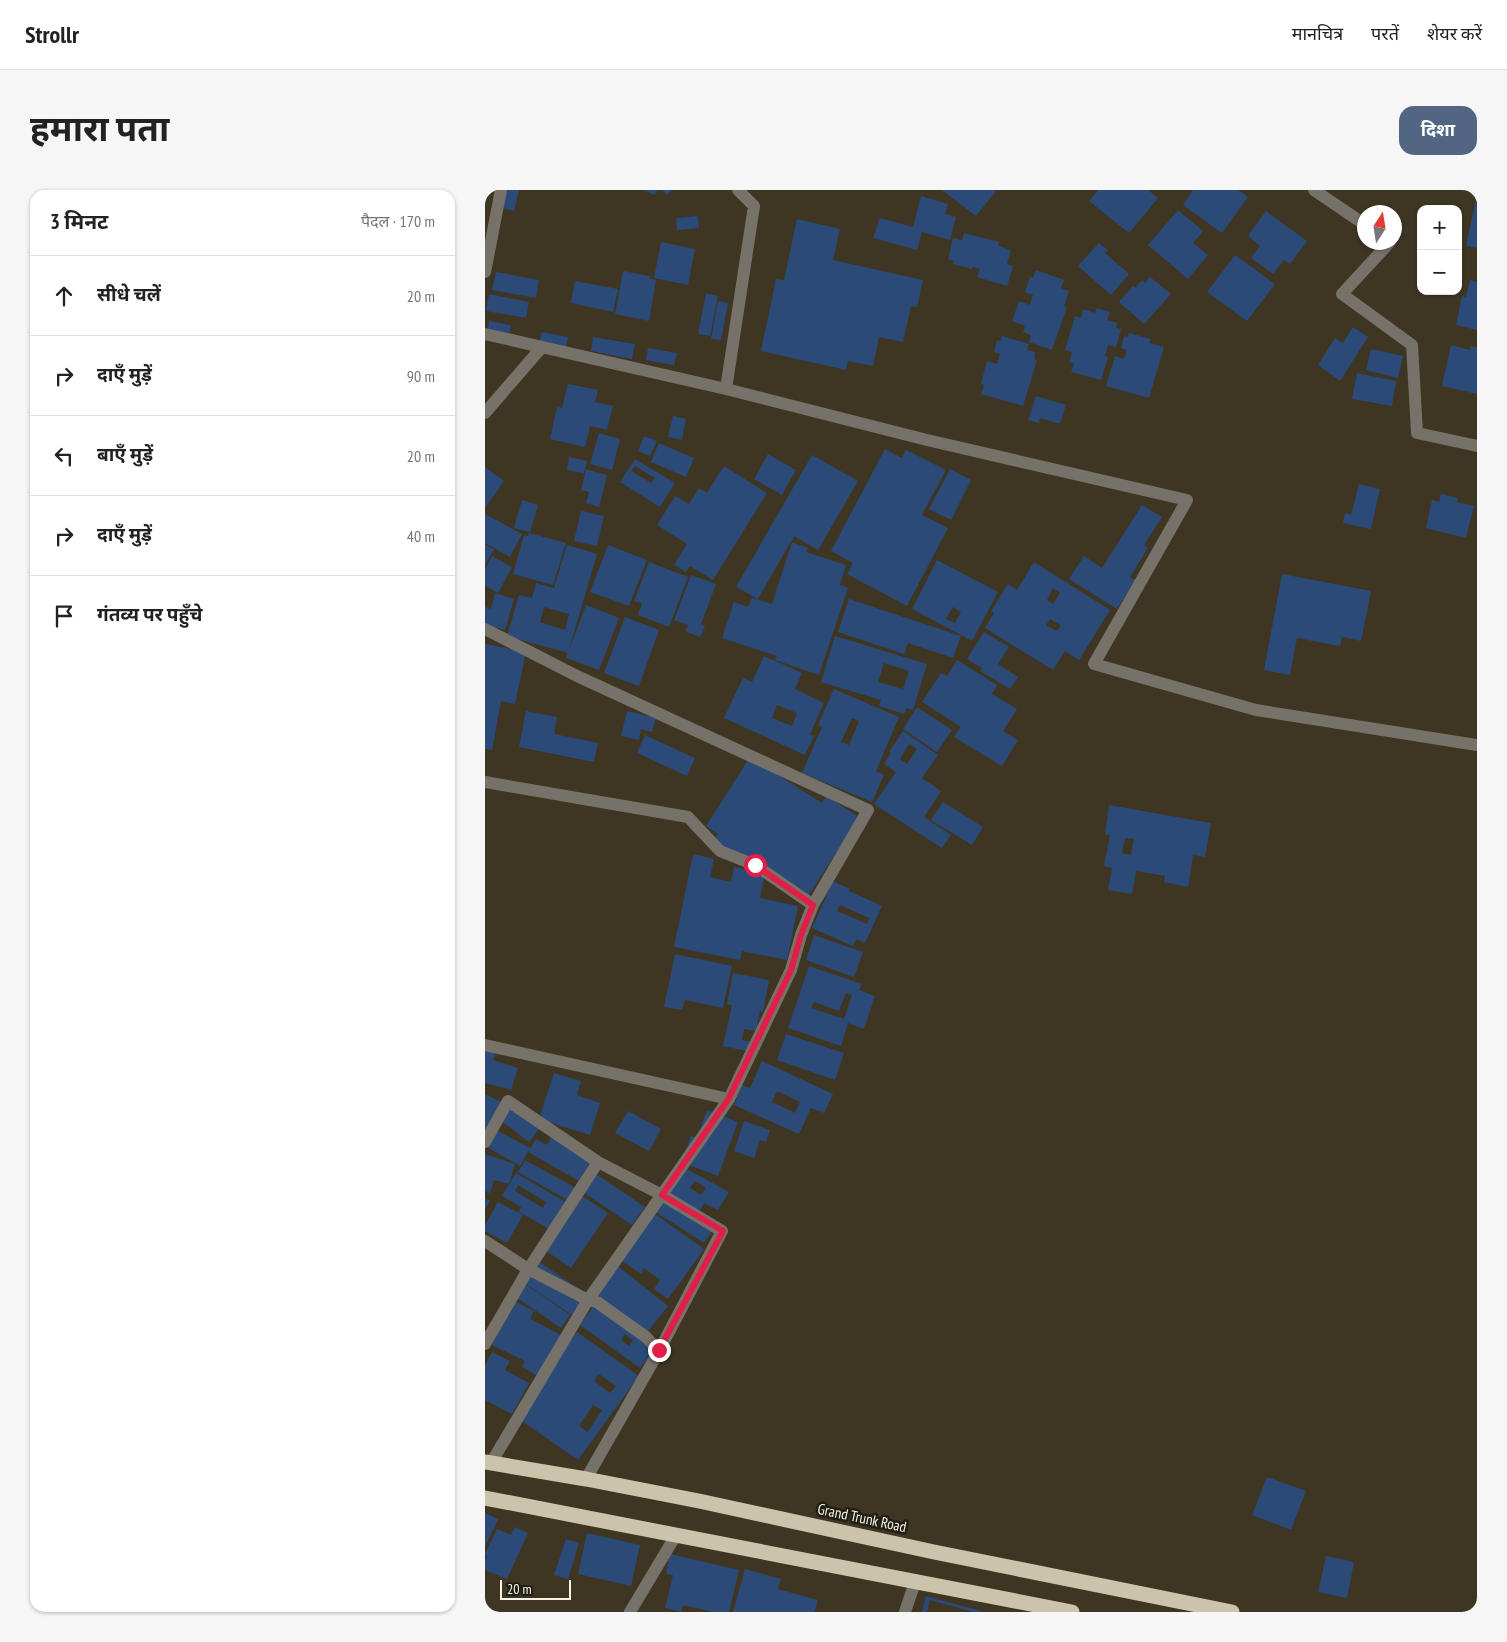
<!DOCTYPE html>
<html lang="hi">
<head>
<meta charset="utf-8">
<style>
	:root { --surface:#fff; --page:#f6f6f6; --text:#222; --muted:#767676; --line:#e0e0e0; --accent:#526684 }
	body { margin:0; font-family:"PT Sans Narrow","Noto Sans Devanagari",sans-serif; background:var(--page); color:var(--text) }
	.controls { position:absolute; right:15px; top:15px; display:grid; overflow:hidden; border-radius:10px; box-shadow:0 1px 4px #0004 }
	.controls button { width:45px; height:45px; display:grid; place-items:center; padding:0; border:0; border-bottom:1px solid var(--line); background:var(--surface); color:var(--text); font:25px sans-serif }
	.compass { position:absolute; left:872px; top:15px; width:45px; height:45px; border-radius:50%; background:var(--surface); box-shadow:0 1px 4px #0004; rotate:12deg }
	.scale { position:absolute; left:15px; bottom:12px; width:71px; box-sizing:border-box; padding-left:5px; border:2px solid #f9f4e8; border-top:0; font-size:14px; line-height:18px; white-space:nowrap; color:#f9f4e8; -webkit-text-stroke:4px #211e15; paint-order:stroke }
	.stop { position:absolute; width:15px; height:15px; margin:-11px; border:4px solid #e11d48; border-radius:50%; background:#fff }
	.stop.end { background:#e11d48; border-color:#fff; box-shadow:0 1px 5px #0008 }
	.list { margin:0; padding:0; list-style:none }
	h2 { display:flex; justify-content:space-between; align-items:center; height:65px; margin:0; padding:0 20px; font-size:21px }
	h2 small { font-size:16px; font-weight:400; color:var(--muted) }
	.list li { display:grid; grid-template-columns:32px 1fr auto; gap:15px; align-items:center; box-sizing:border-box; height:80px; padding:0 20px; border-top:1px solid var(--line) }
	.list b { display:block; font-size:19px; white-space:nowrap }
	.list em { font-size:16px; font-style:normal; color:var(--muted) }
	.icon { flex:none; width:28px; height:28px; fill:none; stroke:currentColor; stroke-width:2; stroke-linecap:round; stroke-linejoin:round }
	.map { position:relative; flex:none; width:992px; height:1422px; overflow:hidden; border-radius:15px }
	header { display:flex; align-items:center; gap:30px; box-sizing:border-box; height:70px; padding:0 25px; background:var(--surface); border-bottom:1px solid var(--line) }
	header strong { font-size:24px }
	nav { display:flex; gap:28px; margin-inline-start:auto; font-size:18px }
	.intro { display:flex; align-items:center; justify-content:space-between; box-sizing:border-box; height:120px; padding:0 30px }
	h1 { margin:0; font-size:35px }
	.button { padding:12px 22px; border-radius:15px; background:var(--accent); color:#fff; font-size:18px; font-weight:700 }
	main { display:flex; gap:30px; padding:0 30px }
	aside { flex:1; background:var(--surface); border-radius:15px; box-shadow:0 1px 4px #0004 }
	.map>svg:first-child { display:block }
	.building { fill:#2b4a78; fill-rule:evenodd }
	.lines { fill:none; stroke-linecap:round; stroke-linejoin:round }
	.street { stroke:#767269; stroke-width:12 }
	.highway { stroke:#ccc3ab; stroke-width:15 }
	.route { stroke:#e11d48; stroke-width:6 }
	.labels { text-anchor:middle; stroke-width:5; stroke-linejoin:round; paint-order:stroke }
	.street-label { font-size:15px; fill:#f9f4e8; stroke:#211e15 }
</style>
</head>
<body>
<header>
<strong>Strollr</strong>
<nav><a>मानचित्र</a><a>परतें</a><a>शेयर करें</a></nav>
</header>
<div class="intro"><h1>हमारा पता</h1><a class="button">दिशा</a></div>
<main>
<aside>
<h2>3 मिनट<small>पैदल · 170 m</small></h2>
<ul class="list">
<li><svg class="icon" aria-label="ahead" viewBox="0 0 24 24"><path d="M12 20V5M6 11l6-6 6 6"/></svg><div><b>सीधे चलें</b></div><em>20 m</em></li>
<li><svg class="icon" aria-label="right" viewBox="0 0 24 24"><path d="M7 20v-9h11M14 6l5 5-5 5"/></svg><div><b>दाएँ मुड़ें</b></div><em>90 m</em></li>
<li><svg class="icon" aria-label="left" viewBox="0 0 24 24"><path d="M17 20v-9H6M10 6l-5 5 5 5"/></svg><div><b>बाएँ मुड़ें</b></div><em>20 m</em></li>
<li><svg class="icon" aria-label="right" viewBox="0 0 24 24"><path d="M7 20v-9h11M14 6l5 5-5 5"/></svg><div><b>दाएँ मुड़ें</b></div><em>40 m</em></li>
<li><svg class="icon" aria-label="arrive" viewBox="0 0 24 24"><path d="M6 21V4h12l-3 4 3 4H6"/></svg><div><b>गंतव्य पर पहुँचे</b></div></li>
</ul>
</aside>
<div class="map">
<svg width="992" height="1422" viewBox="0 0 992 1422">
	<rect width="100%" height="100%" fill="#3e3623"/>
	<path class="building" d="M22,0h12l-5,21 -11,-3z
		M158,0h14l-2,5z
		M177,0h10l-5,5z
		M457,0h52l2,1 -20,25z
		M613,0h50l10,8 -29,35 -40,-32z
		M708,0h45l10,7 -26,36 -39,-28z
		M436,6l27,8 -3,10 11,3 -6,23 -28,-8 -5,18 -44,-12 7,-20 33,9z
		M991,9l1,1v48l-11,-2z
		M693,20l25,21 -10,12 15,12 -20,24 -40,-34z
		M781,21l41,30 -17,23 -6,-4 -11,14 -22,-16 9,-12 -12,-10z
		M213,26l1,12 -22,2 -1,-12z
		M312,29l43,10 -7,31 90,20 -6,27 -6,-1 -8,36 -24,-5 -6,29 -25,-5 -2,9 -85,-19 15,-72 8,1z
		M479,43l35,9 -1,4 13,4 -4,14 6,2 -6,20 -30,-9 3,-8 -7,-2 -1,2 -19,-5 1,-3 -6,-2 5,-21 9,2z
		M176,52l34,7 -7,36 -34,-7z
		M614,53l9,7 -3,3 24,21 -18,21 -33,-29z
		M750,65l40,29 -28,37 -40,-29z
		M551,80l28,10 -3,8 8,3 -5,15 3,1 -15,43 -23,-8 2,-7 -8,-3 2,-6 -13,-5 7,-20 11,4 3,-10 -8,-3 5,-15 3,1z
		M138,81l27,5v3l6,1 -7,41 -34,-7z
		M11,82l43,8 -3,18 -44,-8z
		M665,87l21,17 -27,30 -25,-22 14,-16 2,2 7,-8 3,3z
		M985,90l7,2v48l-21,-5 6,-29 4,1z
		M90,91l43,8 -5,23 -42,-9z
		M221,103l12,3 -8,40 -12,-2z
		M4,104l40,8 -3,16 -40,-7z
		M233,111l10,2 -7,37 -10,-1z
		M612,118l13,4 -3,8 10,3 -1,5 5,1 -5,18 -8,-2 -3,11 3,1 -7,23 -30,-8 3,-9 -5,-1 3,-10 -7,-2 10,-34 6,2 2,-9 12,4z
		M4,131l22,4 -2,13 -22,-5z
		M868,137l15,10 -28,44 -22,-16 17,-27 8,5z
		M57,142l26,5 -2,11 -27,-5z
		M644,143l22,6 -2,4 15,4 -15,51 -43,-12 9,-30 9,3 3,-9 -6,-2 3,-12 4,1z
		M517,146l27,8 -2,6 8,2 -1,7 3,1 -14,46 -42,-12 3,-9 -3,-1 6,-23 10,3 3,-10 -6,-2 3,-12 3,1z
		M108,147l42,7 -3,15 -41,-8z
		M966,155l19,5v-4l7,1v47l-35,-8z
		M163,158l29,5 -3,12 -28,-5z
		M886,159l32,7 -5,22 -32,-8z
		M872,183l39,8 -4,25 -40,-7z
		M83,194l30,6 -3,12 18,4 -6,24 -17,-4 -5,21 -35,-8 7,-32 5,1z
		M551,206l30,9 -6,19 -20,-6 -1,5 -11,-3z
		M188,226l13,3 -4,21 -14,-3z
		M114,243l21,6 -8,31 -22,-6z
		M159,246l13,5 -7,15 -12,-5z
		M174,253l35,15 -8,19 -35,-15z
		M400,259l17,9 4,-8 40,20 -24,45 26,13 -41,78 -60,-32 6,-11 -22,-12z
		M283,264l28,16 -14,25 -28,-16z
		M327,265l46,26 -40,69 -24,-14 -36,63 -22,-12z
		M84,267l18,4 -3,12 -17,-3z
		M150,269l40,24 -15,24 -40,-25zM150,276l20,12 -4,5 -20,-12z
		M239,276l43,27 -54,87 -23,-14 -4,6 -12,-7 13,-21 -30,-19 18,-29 14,8 10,-16 8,5z
		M0,277l19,14 -19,27z
		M101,279l21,6 -8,32 -13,-4 3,-11 -8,-2z
		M465,279l21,11 -20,40 -22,-11z
		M874,294l21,5 -9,40 -28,-6 2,-10 6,2z
		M956,304l17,4 -1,4 17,4 -8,32 -40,-10 6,-28 7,2z
		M37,310l16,5 -8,27 -16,-4z
		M657,315l20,12 -18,28 4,3 -18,29 5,3 -18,29 -48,-30 15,-23 18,12z
		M96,321l23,5 -7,30 -23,-5z
		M0,324l37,20 -12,23 -25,-14z
		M44,343l37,10 -13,42 -40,-11 11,-39 4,1z
		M307,352l16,6 -2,4 40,13 -6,20 8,3 -29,87 -44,-15 2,-4 -55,-18 12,-36 14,5 4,-9 20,6z
		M0,355l9,4 -9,16z
		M82,355l30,9 -29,99 -61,-17 12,-41 13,3 4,-15 18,5zM59,417l25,7 -4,16 -25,-8z
		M123,355l39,15 -18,46 -39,-14z
		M7,366l20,11 -14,26 -13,-7v-17z
		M452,370l61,32 -26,49 -60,-32zM468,417l8,5 -6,11 -9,-4z
		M164,372l39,15 -19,50 -31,-12 4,-12 -8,-2z
		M549,372l76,48 -31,50 -14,-9 -12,19 -68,-42 9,-15 -3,-2 17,-27 9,6zM568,398l7,5 -7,11 -6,-4zM565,429l11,6 -4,6 -11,-6z
		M797,384l89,17 -10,50 -19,-4 -2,9 -43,-8 -7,37 -26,-5z
		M206,385l25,9 -15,40 4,2 -5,11 -15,-6 3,-6 -14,-5z
		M10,403l19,6 -9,31 -20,-6v-17l6,2z
		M364,409l112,37 -8,22 -45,-15 -4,11 -66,-22z
		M101,415l33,13 -20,52 -33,-12z
		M140,427l34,13 -20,56 -35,-13z
		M499,442l25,15 -11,17 20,13 -8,12 -30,-18 2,-3 -15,-9z
		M350,446l92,28 -14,46 -7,-2 -2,6 -25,-8 2,-6 -60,-18zM399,473l25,8 -6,18 -25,-7z
		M0,454l41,8 -11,52 -14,-3 -9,49 -7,-1z
		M279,466l38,17 -7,16 29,14 -14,31 4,2 -9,19 -81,-37 19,-40 9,4zM292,515l20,8 -5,13 -20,-8z
		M472,470l40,25 -5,9 25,15 -14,22 15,9 -16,26 -48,-29 7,-10 -39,-25 19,-29 6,3z
		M349,499l65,28 -23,54 8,4 -12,27 -70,-29 20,-46 -4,-2zM367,528l7,3 -10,24 -8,-3z
		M432,517l35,23 -15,22 -34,-23z
		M41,521l31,6 -3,17 44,9 -4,19 -75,-15z
		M142,521l29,7 -4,14 -11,-3 -2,11 -18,-4z
		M418,541l35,24 -16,23 19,13 -17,26 27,18 -9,13 -68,-44 22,-32 -12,-8 7,-11 -2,-1zM424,554l8,5 -10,15 -7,-5z
		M160,545l50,23 -8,18 -50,-23z
		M265,567l72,46 4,-7 33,21 -51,79 -68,-44 -3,3 -23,-15 4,-6 -12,-8z
		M458,612l40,25 -11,18 -41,-25z
		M624,615l102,18 -6,34 -12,-2 -5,32 -24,-5 1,-6 -29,-5 -4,23 -24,-4 4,-22 -8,-2 6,-31 -5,-1zM640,648l9,1 -3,16 -9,-2z
		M208,664l21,5 -4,18 21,5 3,-15 31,6 -5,25 38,8 -11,54 -45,-9 -2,9 -66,-13z
		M348,691l17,8 -1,2 33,15 -17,37 -9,-4 -3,7 -41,-18zM355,715l29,13 -2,6 -30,-13z
		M329,745l49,17 -9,25 -48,-17z
		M190,764l57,12 -9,42 -38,-8 -3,10 -18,-3z
		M324,776l53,18 -3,6 16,6 -11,33 -16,-6 -7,23 -53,-18zM361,803l6,2 -8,24 -33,-11 3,-6 25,9z
		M248,783l36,7 -6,32 -3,-1 -4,20 -12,-2 -2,11 11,2 -2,10 -28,-6 9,-41 -5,-1z
		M301,844l58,19 -9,27 -58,-20z
		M0,859l11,3 -3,8 25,8 -7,22 -26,-7z
		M277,871l71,33 -9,19 -13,-5 -12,26 -65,-29 8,-20 8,3zM292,901l23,11 -5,11 -23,-11z
		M69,883l27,8 -4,14 23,8 -10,32 -51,-16z
		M0,904l18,9 -18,34z
		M27,912l31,22 -14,18 -30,-23z
		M222,920l31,12 -20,54 -37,-14 10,-26 6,2z
		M143,921l33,18 -12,22 -34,-18z
		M259,931l26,9 -4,12 -6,-2 -6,18 -20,-7z
		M11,940l34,18 -10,18 -33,-19z
		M67,946l40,23 -13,22 -51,-29 8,-13 11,6z
		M0,964l30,10 -6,20 -15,-4 -4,13 -5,-2z
		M40,970l51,28 -7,13 -51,-29z
		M193,974l51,28 -11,18 -14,-7 -6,12 -37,-21zM210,991l11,7 -5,7 -11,-7z
		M108,982l52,35 -13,18 -51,-34z
		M31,983l51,30 -16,27 -32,-18 2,-5 -19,-11zM33,995l28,17 -3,6 -28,-17z
		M94,1004l29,19 -37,55 -29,-20z
		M175,1006l53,34 -9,13 -53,-34z
		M0,1008l5,3 -5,8z
		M13,1012l25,13 -16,28 -22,-12v-6z
		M170,1024l49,35 -36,50 -14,-10 6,-9 -16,-12 -3,6 -20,-14z
		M53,1071l51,35 -14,21 -52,-35z
		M129,1073l54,43 -22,28 -50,-39z
		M40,1094l45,31 -9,13 -45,-31z
		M29,1111l20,10 -4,8 31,16 -21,42 -18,-10 3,-6 -33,-16z
		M110,1114l59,45 -14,19 -60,-43zM140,1144l8,6 -4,6 -8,-6z
		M92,1142l62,44 -61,84 -63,-44zM114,1184l17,12 -6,7 -16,-12zM108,1215l9,5 -14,22 -9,-6z
		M7,1162l18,9 -5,9 24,13 -17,31 -27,-14v-34z
		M782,1287l39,14 -15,39 -39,-15z
		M0,1323l13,6 -13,28z
		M30,1337l13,6 -21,46 -22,-9v-9l2,-5 -2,-2 12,-25 14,6z
		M102,1343l53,12 -9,41 -53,-12z
		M81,1349l13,4 -11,36 -14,-4z
		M185,1364l69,16 -10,42h-16l-30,-7 -2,7 -16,-4 8,-33 -7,-1z
		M841,1366l28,6 -7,36 -29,-6z
		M260,1379l36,10 -3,10 40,11 -4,12h-81z
		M441,1406l55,15v1h-8l-43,-12 -3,12h-5z"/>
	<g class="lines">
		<path class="street" d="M829,0l50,34
			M905,52l-48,52 70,51 5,88 60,13
			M0,82l16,-82
			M0,144l241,55 201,51 260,60 -93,164 162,46 221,35
			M241,199l28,-183 -16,-16
			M0,223l57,-66
			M0,439l92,47 291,134 -55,95 -12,30 -10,35 -62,129 -244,-54
			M0,592l203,35 32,34 35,14 58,40
			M0,952l23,-41 90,61 64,33 60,36 -63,120 -73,128
			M0,1051l43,28 60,31 9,2 49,35 13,14
			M0,1154l41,-71 72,-111
			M6,1273l97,-163 141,-201
			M145,1422l46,-77
			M420,1422l10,-30"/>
		<path class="highway" d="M0,1272l101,17 113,22 235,51 298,60
			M0,1308l587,114"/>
	</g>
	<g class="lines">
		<path class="route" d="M174,1160l64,-119 -61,-36 67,-97 62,-128 10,-35 12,-30 -58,-40"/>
	</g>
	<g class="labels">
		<g class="street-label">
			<text transform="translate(377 1328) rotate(12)" y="5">Grand Trunk Road</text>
		</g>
	</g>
</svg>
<div class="controls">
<button>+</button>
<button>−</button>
</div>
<svg class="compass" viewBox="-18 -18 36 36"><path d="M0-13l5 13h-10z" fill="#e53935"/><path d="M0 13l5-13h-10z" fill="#767676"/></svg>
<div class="scale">20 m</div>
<div class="stop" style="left:270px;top:675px"></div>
<div class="stop end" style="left:174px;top:1160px"></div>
</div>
</main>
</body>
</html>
